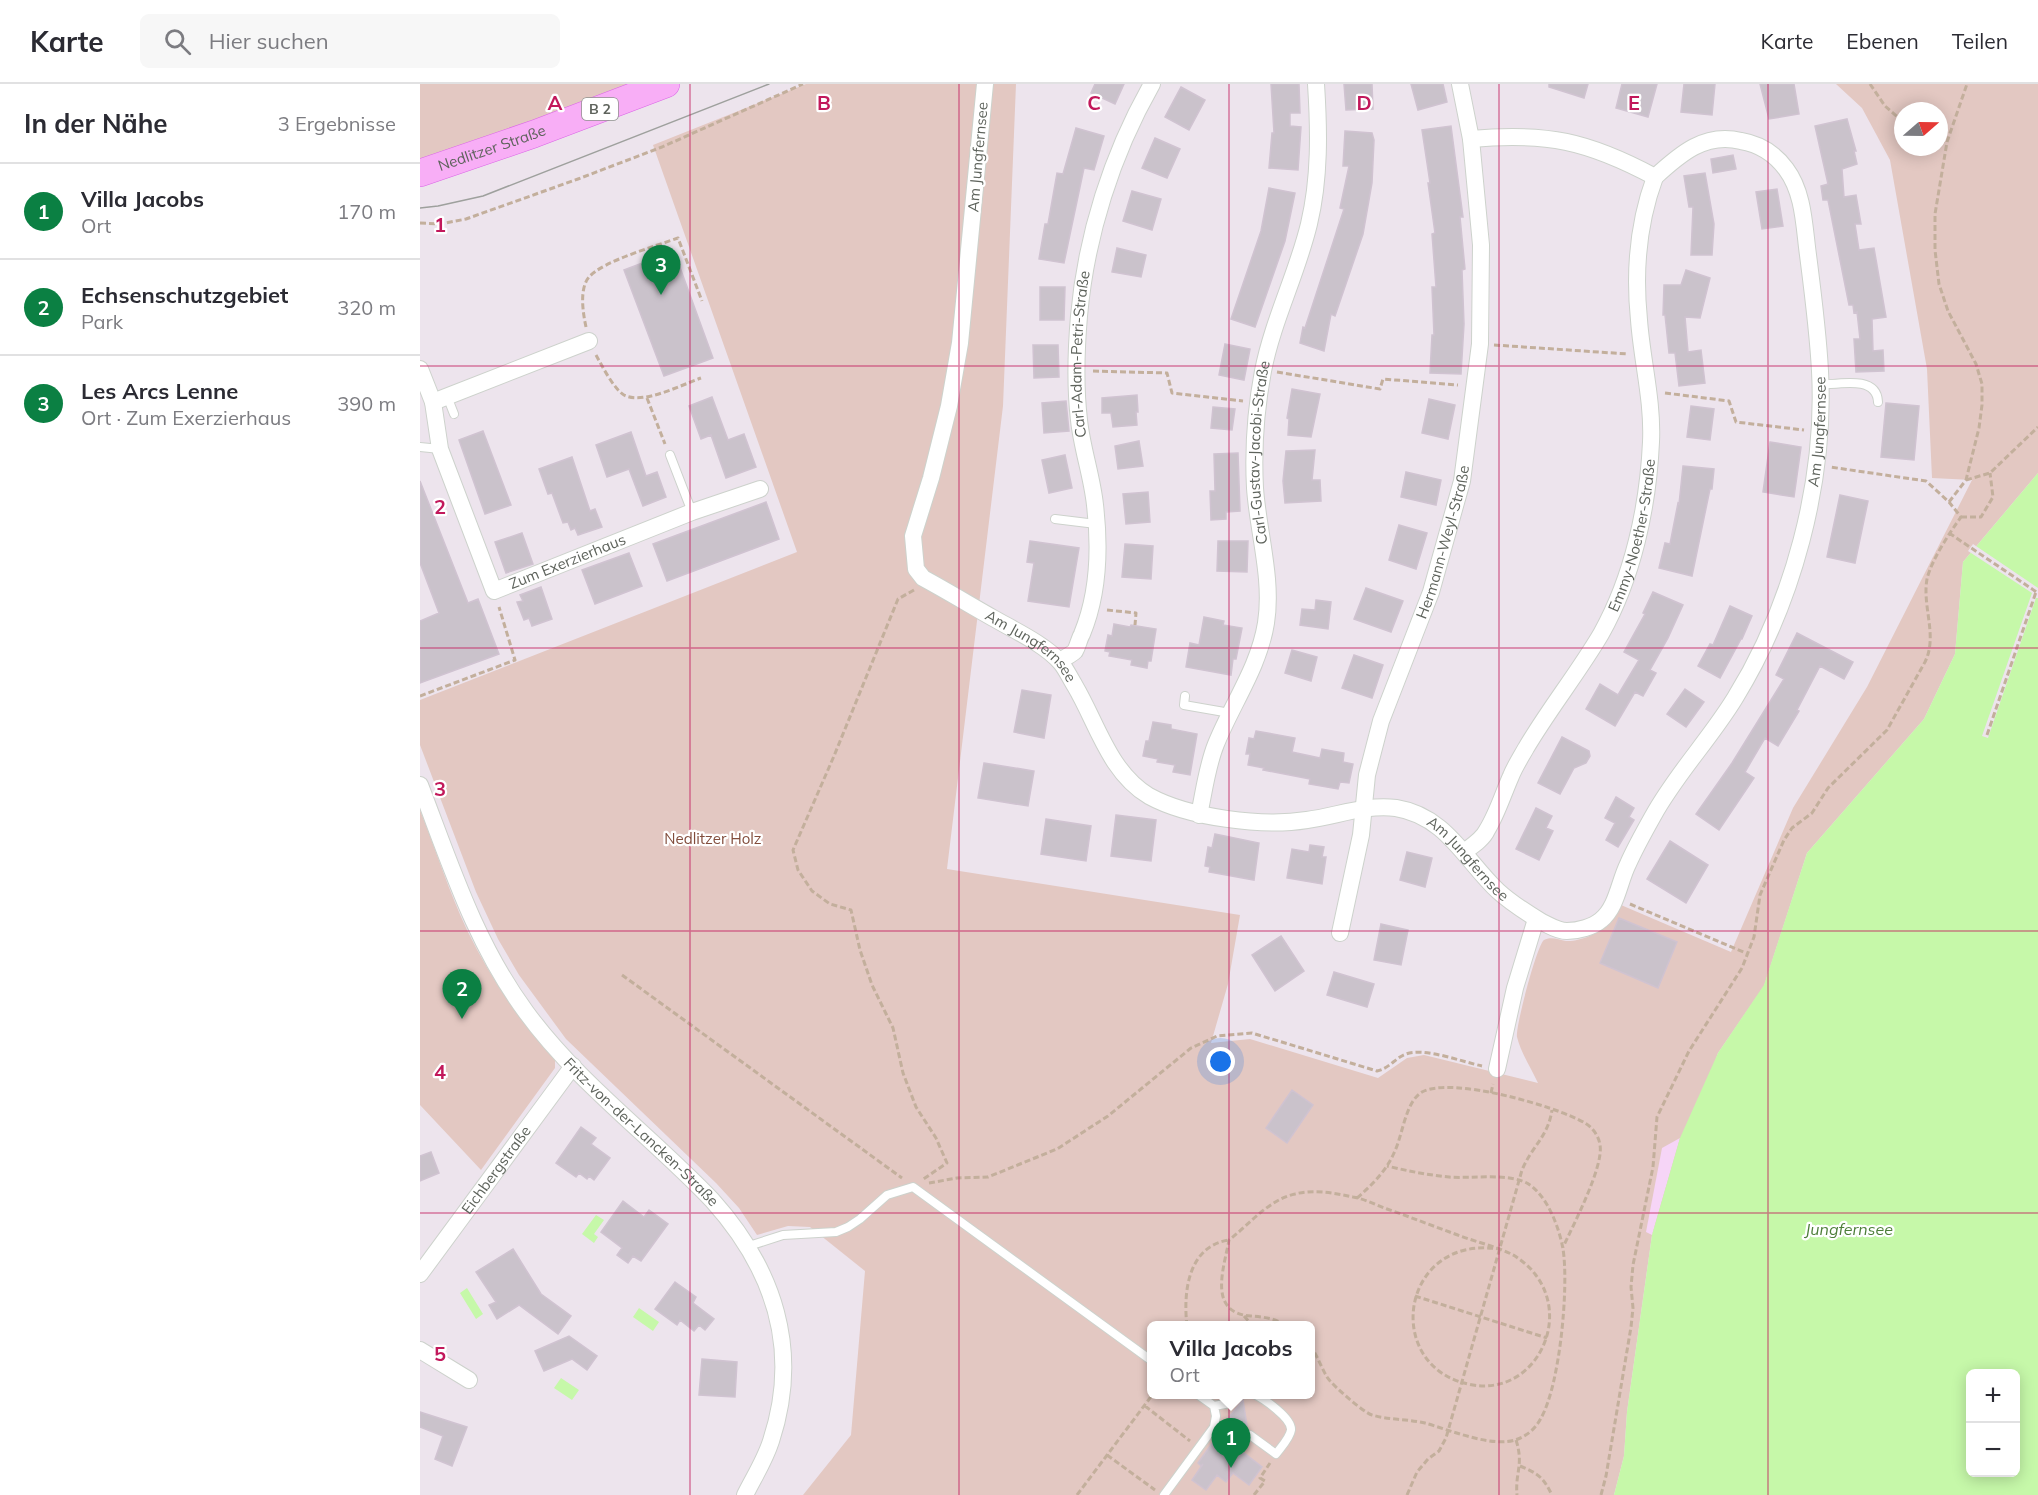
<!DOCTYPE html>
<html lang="de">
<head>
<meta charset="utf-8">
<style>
	:root { --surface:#fff; --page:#f7f7f7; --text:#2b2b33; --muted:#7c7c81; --line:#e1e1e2; --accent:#0b8043 }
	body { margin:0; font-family:Mulish,sans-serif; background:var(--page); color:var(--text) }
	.controls { position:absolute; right:18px; bottom:18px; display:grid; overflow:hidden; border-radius:9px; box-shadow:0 3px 15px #0003 }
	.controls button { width:54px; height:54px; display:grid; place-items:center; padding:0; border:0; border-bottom:2px solid var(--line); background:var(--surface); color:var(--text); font:30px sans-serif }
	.compass { position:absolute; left:1474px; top:18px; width:54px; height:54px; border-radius:50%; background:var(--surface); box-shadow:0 3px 15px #0003; rotate:70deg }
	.you { position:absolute; left:801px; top:978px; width:21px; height:21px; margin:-15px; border:4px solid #fff; border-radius:50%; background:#1a73e8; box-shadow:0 0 0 9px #1a73e833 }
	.badge { display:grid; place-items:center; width:39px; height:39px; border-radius:50%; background:var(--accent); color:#fff; font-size:20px; font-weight:700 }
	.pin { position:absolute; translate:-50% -50px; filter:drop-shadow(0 2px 3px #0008) }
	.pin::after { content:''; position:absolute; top:32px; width:21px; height:18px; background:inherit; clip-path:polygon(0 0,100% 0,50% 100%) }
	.popup { position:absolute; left:727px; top:1237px; width:168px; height:78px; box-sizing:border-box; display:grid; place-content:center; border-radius:9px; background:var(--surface); filter:drop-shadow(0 2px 4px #0005); font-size:20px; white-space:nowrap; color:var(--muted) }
	.popup b { font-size:22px; color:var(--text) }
	.popup::after { content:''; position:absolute; left:50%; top:100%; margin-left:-12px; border:12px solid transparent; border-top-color:var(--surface) }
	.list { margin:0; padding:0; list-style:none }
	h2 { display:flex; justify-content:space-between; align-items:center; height:78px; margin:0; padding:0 24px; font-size:26px }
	h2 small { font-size:20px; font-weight:400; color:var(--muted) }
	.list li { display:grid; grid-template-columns:39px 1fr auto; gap:18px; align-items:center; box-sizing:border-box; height:96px; padding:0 24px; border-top:2px solid var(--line) }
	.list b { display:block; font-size:22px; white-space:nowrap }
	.list p { margin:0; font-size:20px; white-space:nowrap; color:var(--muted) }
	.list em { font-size:20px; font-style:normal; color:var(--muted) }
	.icon { flex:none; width:33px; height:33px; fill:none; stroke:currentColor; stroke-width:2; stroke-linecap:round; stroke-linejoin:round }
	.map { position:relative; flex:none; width:1618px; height:1411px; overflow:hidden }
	header { display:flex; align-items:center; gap:36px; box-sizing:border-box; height:84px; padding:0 30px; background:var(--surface); border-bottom:2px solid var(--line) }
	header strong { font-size:28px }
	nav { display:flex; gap:33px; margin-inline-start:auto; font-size:21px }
	.search { width:420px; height:54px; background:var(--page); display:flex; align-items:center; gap:15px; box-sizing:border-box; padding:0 21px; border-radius:9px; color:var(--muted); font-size:22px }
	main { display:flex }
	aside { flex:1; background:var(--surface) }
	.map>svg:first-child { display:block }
	.green { fill:#e3c8c2; fill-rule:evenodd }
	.sand { fill:#f6d5f7 }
	.water { fill:#c6f8a9; fill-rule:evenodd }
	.pier { fill:#ede4ed }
	.building { fill:#cac2cb; stroke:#d0c3d1; stroke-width:1.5 }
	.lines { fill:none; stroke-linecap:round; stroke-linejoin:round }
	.lane-casing { stroke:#cdd2cc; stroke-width:10 }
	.street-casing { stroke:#cdd2cc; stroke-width:18 }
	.primary-casing { stroke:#da64e6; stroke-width:28 }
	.path { stroke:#c3af9c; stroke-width:3; stroke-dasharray:6 3; stroke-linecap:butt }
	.lane { stroke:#fff; stroke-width:8 }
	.street { stroke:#fff; stroke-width:16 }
	.primary { stroke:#f8aef6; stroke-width:27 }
	.tram { stroke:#9ea09d; stroke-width:1.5 }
	.grid { fill:none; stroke:#c2185b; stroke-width:1.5; stroke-opacity:0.55 }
	.labels { text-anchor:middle; stroke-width:4.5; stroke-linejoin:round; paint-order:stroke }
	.shield { fill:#fff; stroke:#8e928d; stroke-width:1.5 }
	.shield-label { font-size:14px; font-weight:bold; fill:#5e635c }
	.street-label { font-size:15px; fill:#5e635c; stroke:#fff }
	.park-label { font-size:15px; fill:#824d3c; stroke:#fff }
	.water-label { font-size:16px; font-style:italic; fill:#4d7e39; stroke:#fff }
	.grid-label { font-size:20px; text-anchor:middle; font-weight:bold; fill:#c2185b; stroke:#fff; stroke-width:4.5; stroke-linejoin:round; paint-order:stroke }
</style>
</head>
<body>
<header>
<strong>Karte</strong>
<div class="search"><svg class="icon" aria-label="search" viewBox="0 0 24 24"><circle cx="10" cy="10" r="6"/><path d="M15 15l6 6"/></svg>Hier suchen</div>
<nav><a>Karte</a><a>Ebenen</a><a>Teilen</a></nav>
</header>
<main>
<aside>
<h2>In der Nähe<small>3 Ergebnisse</small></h2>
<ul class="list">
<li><span class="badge">1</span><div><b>Villa Jacobs</b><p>Ort</p></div><em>170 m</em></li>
<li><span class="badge">2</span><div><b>Echsenschutzgebiet</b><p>Park</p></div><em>320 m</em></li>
<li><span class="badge">3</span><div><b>Les Arcs Lenne</b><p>Ort · Zum Exerzierhaus</p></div><em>390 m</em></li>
</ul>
</aside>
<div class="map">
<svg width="1618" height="1411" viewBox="0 0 1618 1411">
	<rect width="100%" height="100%" fill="#ede4ed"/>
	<path class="green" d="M0,0h223l-223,79z
		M386,0h210l-13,322 -56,463 293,46 -12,69 -17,59 39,-4 128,39 29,-20 17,-3 114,28c-7,-15 -17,-30 -21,-46 -2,-9 20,-92 27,-97 7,-4 15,0 22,1 13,1 34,-8 42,-17 5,-6 9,-13 13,-19l110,47 62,-144 74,-121 105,-207 -40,-2 -5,-109 -37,-209 -28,-52 -26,-24h202v389l-75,89 -8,92 -31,65 -117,134 -43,133 -46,67 -66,182 -25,177 -3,44 -10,39h-811l48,-60 14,-164 -55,-44 -22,-1 -31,9 -18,-27 -23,-25 -150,-144 -47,-64 -21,-36 -22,-47 -56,-147v-45l377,-148 -144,-407zM1483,27h36v36h-36zM732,1242h158v68h-158z
		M0,726c16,40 29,82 47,120 23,47 53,92 88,130v8l-74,102 -61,-65z"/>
	<path class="sand" d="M1260,1054l-28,97 -6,-3 16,-84z"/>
	<path class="water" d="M1618,389v1022h-424l10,-39 3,-44 25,-177 28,-97 38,-85 46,-68 43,-132 117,-134 31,-65 8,-92zM1550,1290h46v98h-46z
		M176,1131l8,5 -10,14 4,3 -4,6 -12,-9z
		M47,1204l16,26 -7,5 -16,-26z
		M219,1224l20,14 -6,9 -20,-14z
		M141,1294l18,12 -7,10 -18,-12z"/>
	<path class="pier" d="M1553,460l65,44v10h-2l-48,140 -6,-2 50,-143 -64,-42z"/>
	<path class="building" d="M675,0h29l-9,20 -24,-11z
		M851,0h28l1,29h-10v13l11,1 -3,43 -29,-2 3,-35h2z
		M924,0h28l1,25 -27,1z
		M991,0h32l4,18 -29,8z
		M1129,0h39l-4,14 -35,-11z
		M1202,0h35l-9,33 -32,-9z
		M1264,0h31l-3,31 -31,-3z
		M1340,0h34l5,30 -30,5z
		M761,3l24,13 -16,30 -24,-13z
		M1427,35l9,32h-2l3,13 -15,5 2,28 12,-2 5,29h-6l4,26 15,-2 12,69 -14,2 1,32 10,-1 1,21 -28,1 -2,-33h6l-3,-27 -3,1 -1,-8h-4l-21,-105h-5l-2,-14 7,-2 -13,-58z
		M1031,42l12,91h-3l5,52 -3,1 2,54 -3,50 -31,-1 2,-38h2l-2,-48h4l-4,-53 3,-1 -7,-50h2l-8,-53z
		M656,44l28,8 -10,34 -10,-2 -20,95 -25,-4 6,-35h3l9,-51 6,1z
		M925,47l27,2 2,7 -2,43 -9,51 -28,82 -4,-2 -7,37 -24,-8 3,-16 2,1 39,-119 -4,-1 9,-42h-6z
		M735,54l25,11 -13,29 -25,-10z
		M1313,71l3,14 -23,4 -2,-14z
		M1285,89l9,51 -2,31h-21l2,-48h-4l-5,-31z
		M849,104l26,5 -10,48 -30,86 -24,-8 30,-88z
		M1357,105l6,37 -21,3 -6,-37z
		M712,107l29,8 -9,31 -29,-9z
		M697,164l29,7 -5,22 -29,-5z
		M254,167l39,107 -49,18 -40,-106z
		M1266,186l24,8 -10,40 -15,-1 3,35 13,-2 4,33 -26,3 -4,-33h-6l-4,-38h-2l1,-30h17z
		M620,203h25l-1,33h-24z
		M805,260l25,5 -6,31 -25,-5z
		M613,261h25l1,32 -25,1z
		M872,305l28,5 -9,43 -23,-2 1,-16 -2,-1z
		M717,311l1,17h-2l1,13 -24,2 -2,-14h-9v-15z
		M292,313l16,43 16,-6 12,33 -30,11 -15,-43 -10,4 -12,-33z
		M1009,315l26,6 -7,34 -26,-6z
		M646,317l3,30 -25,2 -2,-30z
		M1466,319l33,3 -5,54 -33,-3z
		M1271,322l23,3 -4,31 -23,-3z
		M793,323l22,2 -3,21 -21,-2z
		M63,347l28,74 -26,9 -26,-74z
		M211,348l15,44 11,-4 9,25 -23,9 -14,-37 -22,8 -11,-32z
		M719,357l4,25 -25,3 -3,-23z
		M1350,358l31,5 -7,50 -31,-5z
		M895,366l-3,30h8l1,21 -36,2 -2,-22 3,-30z
		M818,369l2,58 -14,1v7l-15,1 -1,-29h5l-1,-37z
		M645,371l7,33 -23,5 -7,-33z
		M152,373l18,54 5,-2 7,18 -24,8 -3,-7 -4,2 -3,-8 -5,1 -11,-30 -4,1 -9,-25z
		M1263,382l31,3 -2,20h-2l-18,87 -33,-8 6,-25 5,1 8,-41 1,1z
		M986,388l35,8 -5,25 -35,-8z
		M0,397l48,122 10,-4 21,55 -79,29v-62l19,-8 -19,-50z
		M728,408l2,30 -24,2 -3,-30z
		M1420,411l28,6 -13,62 -28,-6z
		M346,418l13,37 -112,42 -14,-37z
		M979,441l28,8 -11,36 -27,-9z
		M102,449l11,31 -27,9 -11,-31z
		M610,457l49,7 -10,59 -41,-6 6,-38 -7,-1z
		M798,457h30l-1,31 -30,-1z
		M705,460l28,2 -2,33 -29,-2z
		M209,469l13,33 -47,18 -13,-34z
		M121,503l11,32 -20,7 -3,-8 -5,2 -7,-18 6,-1 -3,-6z
		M946,504l37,13 -12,31 -37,-13z
		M1233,508l30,13 -15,33 -18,32 6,3 -13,23 -8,-4 -20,34 -29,-17 14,-25 18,11 21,-35 -15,-8 21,-38 -2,-1z
		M896,516l15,2 -3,27 -28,-4 2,-16 13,1z
		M1310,522l22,10 -10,23h-1l-21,39 -22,-12 12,-22 3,1z
		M784,533l20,4 -1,4 19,3 -6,31h-3l-2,16 -45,-8 4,-24 9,2z
		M694,540l16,3 1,-2 25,4 -5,32h-3l-1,7 -16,-3 1,-5 -23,-4 1,-4 -5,-1 3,-16 4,1z
		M1377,549l56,29 -9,17 -24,-13 -23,44 2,1 -21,35 -13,-8 -20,34 9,6 -35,52 -23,-16 36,-51 52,-84 -8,-4z
		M872,566l25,7 -6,24 -26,-8z
		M934,571l29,10 -11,33 -30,-10z
		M1265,605l19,13 -18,25 -19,-13z
		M602,606l29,5 -7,43 -30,-6z
		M733,638l18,3v4l26,5 -7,41 -17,-3 2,-7 -18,-3 1,-3 -15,-3 3,-15h3z
		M836,647l39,7 -3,14 28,6 2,-9 22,4 -1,9 10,2 -4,19 -9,-1 -2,7 -29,-5 1,-5 -47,-9 1,-2 -16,-3 2,-11h-4l3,-16 5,1z
		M1142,653l27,14 1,5 -4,7 -12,5 -14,26 -22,-11z
		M564,679l50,8 -6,35 -50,-8z
		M1196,713l18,11 -5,9 5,3 -16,27 -12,-7 9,-17 -10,-5z
		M1116,724l16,8 -6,12 7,3 -14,29 -23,-11z
		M696,731l40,5 -5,41 -40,-5z
		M626,735l45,7 -5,35 -45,-7z
		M795,750l44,9 -5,37 -45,-8 1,-5 -5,-1 3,-19 4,1z
		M1250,757l38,24 -22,38 -39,-24z
		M890,761l14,2 -2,10h4l-4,27 -35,-6 5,-29 17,3z
		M987,768l25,6 -7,29 -25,-7z
		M1199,834l58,24 -19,46 -58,-25z
		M961,840l27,6 -7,35 -27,-5z
		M861,852l23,35 -29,20 -23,-36z
		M914,888l40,12 -7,23 -40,-12z
		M872,1006l21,15 -26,38 -21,-15z
		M161,1043l15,11 -5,6 19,14 -16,22 -5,-4 -2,3 -8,-6 -3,4 -20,-14z
		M11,1068l8,21 -19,8v-25z
		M203,1117l21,16 5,-7 19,14 -27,37 -8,-5 -5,7 -11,-8 5,-7 -21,-16z
		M93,1165l28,45 30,22 -13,18 -39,-29 -22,14 -8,-14 7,-3 -20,-30z
		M255,1198l21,15 -3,6 21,16 -9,11 -6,-5 -5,6 -14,-11 -3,5 -22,-16z
		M149,1252l28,20 -10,14 -15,-11 -28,12 -9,-20z
		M282,1275l35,3 -2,35 -36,-2z
		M823,1316l4,26 -2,4 -15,12 32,25 -13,18 -16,-12 -7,9 -9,-7 -11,15 -14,-10 11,-16 -2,2 -3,-3 21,-29 1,-6z
		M0,1328l47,15 -15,39 -17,-7 8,-23 -23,-9z"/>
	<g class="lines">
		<defs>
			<path id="lane" d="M1400,301c19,-1 57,-10 58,17
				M27,312l7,18
				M0,363l20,2
				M250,371l22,57
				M635,435l41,5
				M765,612l-1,9 46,8
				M329,1162l34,-11 53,-3 12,-5 12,-8 27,-24 26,-8 239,174
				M777,1310l17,12
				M830,1351l26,19c5,-7 14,-16 15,-24 1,-12 -27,-31 -37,-36
				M744,1411l50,-68 2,-11 -2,-10 16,-3 10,-9"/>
			<g id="street">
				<path id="s1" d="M565,0l-25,259 -11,63 -18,72 -18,58 3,33 7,9c24,13 47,27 70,40 21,12 53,27 68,45 5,6 9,15 14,23 22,37 34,86 74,110 40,22 114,31 158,24 30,-4 59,-16 89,-12 50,8 69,52 102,83 13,12 29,22 44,31 9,4 15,9 25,9 11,0 26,-4 34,-11 16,-13 18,-38 27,-56 7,-16 16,-32 25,-48 23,-42 57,-77 82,-118 58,-94 91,-217 85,-327 -2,-39 -7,-77 -12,-116 -4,-29 -4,-62 -22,-86 -11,-15 -27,-25 -45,-28 -36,-9 -61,13 -86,36 -67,-36 -109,-45 -184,-38"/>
				<path id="s2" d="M0,285l13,33 7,47 54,142 198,-79 68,-23"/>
				<path d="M13,318l156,-61"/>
				<path id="s3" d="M640,577c4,-3 11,-6 15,-10 3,-5 4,-12 7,-17 17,-41 18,-86 13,-129 -3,-29 -13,-56 -16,-85 -4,-34 -3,-69 0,-104 7,-80 33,-162 73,-232"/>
				<path id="s4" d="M0,701c30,78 55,158 106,227 51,70 126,125 186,188 62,69 89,150 59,241 -6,19 -17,36 -26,54"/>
				<path id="s5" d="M779,731c5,-23 8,-49 17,-71 16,-40 43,-77 50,-121 7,-44 -8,-91 -11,-135 -2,-38 1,-80 8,-117 10,-51 34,-97 46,-147 11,-46 10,-94 7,-140"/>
				<path id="s6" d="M1044,768c8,-6 19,-13 23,-22 10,-16 16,-36 24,-54 4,-10 10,-19 15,-28 23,-39 52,-75 75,-114 32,-57 47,-127 50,-192 2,-41 -9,-81 -12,-122 -5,-49 -1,-97 16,-143"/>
				<path id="s7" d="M920,849l21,-98 6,-60 14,-54 50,-129 31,-111 18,-137 1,-99 -10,-106 -11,-55"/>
				<path d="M1077,985l18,-81 21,-69"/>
				<path id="s8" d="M0,1190l153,-208"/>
				<path d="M0,1266l49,30"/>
			</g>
			<g id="primary">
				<path id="s9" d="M0,89l114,-39 132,-50"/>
			</g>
		</defs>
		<use href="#lane" class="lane-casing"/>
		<use href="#street" class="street-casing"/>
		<use href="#primary" class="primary-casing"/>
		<path class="path" d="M1450,0l15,22 18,16
			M1519,56l8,2
			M0,139l20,1 26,-5 112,-40 84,-32 141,-63
			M166,243c-3,-14 -7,-38 3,-50 14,-16 67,-31 89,-39l24,63
			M1074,261l134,9
			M176,271c6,11 18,34 28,40 19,10 57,-10 77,-17
			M673,287l74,2 5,20 71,8
			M857,288l103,17 3,-10 75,6
			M1245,309l64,8 7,21 68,8
			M227,314l18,46
			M1546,396l24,-7 48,-46
			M1529,418l17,-22 13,-52 3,-23v-21l-6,-20 -28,-53 -9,-27 -4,-34v-36l12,-72 20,-58
			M1541,433h20l12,-20 -3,-24
			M1529,449l89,60
			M494,506l-16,9 -64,157 -41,94 5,20 14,21 18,13 21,6 9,40 12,35 21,43 10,45 13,34 20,31 11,25 -25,17
			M687,526l29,3 -1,12
			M0,612l95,-36 -16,-53
			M1567,651l49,-143
			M1210,820l118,50
			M202,891l280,203
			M1071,1009l2,-9
			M509,1099l28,-5 31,-1 69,-28 51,-33 83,-68 26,-12 35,-3 125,38c13,-3 18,-13 29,-17 18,-7 57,8 76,12
			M937,1114c15,-13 29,-27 37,-45 9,-18 11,-51 28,-61 29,-16 134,14 163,31 7,4 14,13 15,22 4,21 -27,81 -37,102
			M995,1212l132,42
			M824,1232l9,10
			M767,1242c-4,-34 1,-80 42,-86
			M866,1242c-10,-8 -23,-9 -35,-10 -44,-3 -27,-48 -22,-76 21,-16 39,-40 66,-46 19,-5 39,-1 58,3 12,2 23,8 34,12 23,8 46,17 68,25 20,8 42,12 60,22 7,5 15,11 20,18 37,47 -1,121 -62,111 -92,-15 -74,-151 26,-136
			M890,1261c7,10 11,22 17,32 5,8 37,36 45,38 17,5 36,4 53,8 25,7 69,26 93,16 10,-4 18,-11 23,-21 19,-33 28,-132 22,-169 -4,-22 -15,-51 -33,-64 -18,-13 -59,-6 -81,-8 -21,-2 -41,-6 -62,-11
			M725,1322l45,35
			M1096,1356c8,25 -1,32 1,55
			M687,1371l48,35
			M1100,1382c19,8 23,11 32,29
			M657,1411l76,-101
			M834,1411l11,-14 -5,-3 10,-15
			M987,1411l10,-23 11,-13 11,-8 7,-13 76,-268c10,-24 26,-33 30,-60
			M1181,1411l5,-19 25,-149 2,-19 -2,-21 2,-22 20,-98 4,-50 32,-66 53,-83 12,-31 6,-42 24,-55 8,-12 20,-15 16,-25 59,-58 38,-68c13,-26 -3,-55 2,-83 4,-18 23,-47 34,-62l-12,-15 -23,-21 -96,-14"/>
		<use href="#lane" class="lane"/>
		<use href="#street" class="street"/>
		<use href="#primary" class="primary"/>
		<path class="tram" d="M0,124l18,-2 45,-10 286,-112"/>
	</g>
	<path class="grid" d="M270,0v1411M539,0v1411M809,0v1411M1079,0v1411M1348,0v1411M0,282h1618M0,564h1618M0,847h1618M0,1129h1618"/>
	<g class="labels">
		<rect class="shield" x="162" y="14" width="36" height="22" rx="4.5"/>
		<g class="shield-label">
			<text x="180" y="30">B 2</text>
		</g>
		<g class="street-label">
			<text dy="5" stroke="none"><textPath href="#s9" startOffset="76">Nedlitzer Straße</textPath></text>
			<text transform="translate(558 73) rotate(-85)" y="5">Am Jungfernsee</text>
			<text dy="5" stroke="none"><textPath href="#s3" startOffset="320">Carl-Adam-Petri-Straße</textPath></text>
			<text dy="5" stroke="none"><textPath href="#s1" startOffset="1874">Am Jungfernsee</textPath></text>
			<text dy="5" stroke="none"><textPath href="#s5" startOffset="376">Carl-Gustav-Jacobi-Straße</textPath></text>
			<text dy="5" stroke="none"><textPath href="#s6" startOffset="364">Emmy-Noether-Straße</textPath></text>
			<text dy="5" stroke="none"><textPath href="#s7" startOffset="406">Hermann-Weyl-Straße</textPath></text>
			<text dy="5" stroke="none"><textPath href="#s2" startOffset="314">Zum Exerzierhaus</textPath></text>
			<text dy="5" stroke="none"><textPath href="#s1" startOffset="632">Am Jungfernsee</textPath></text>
			<text dy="5" stroke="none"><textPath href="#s1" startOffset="1170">Am Jungfernsee</textPath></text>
			<text dy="5" stroke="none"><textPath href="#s4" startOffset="418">Fritz-von-der-Lancken-Straße</textPath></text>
			<text dy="5" stroke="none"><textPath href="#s8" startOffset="129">Eichbergstraße</textPath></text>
		</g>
		<g class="park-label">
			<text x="293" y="760">Nedlitzer Holz</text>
		</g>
		<g class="water-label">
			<text x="1429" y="1151">Jungfernsee</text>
		</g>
	</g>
	<g class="grid-label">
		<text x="135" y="26">A</text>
		<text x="404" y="26">B</text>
		<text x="674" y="26">C</text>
		<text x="944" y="26">D</text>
		<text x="1214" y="26">E</text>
		<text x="20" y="148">1</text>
		<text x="20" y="430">2</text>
		<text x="20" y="712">3</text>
		<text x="20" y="995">4</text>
		<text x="20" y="1277">5</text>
	</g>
</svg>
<div class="controls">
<button>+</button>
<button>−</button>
</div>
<svg class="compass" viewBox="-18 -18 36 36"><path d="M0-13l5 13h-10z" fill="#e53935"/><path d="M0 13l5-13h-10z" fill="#7c7c81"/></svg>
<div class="you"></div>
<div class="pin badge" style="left:811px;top:1384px">1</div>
<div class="popup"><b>Villa Jacobs</b>Ort</div>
<div class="pin badge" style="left:42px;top:935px">2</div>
<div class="pin badge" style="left:241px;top:211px">3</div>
</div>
</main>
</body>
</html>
